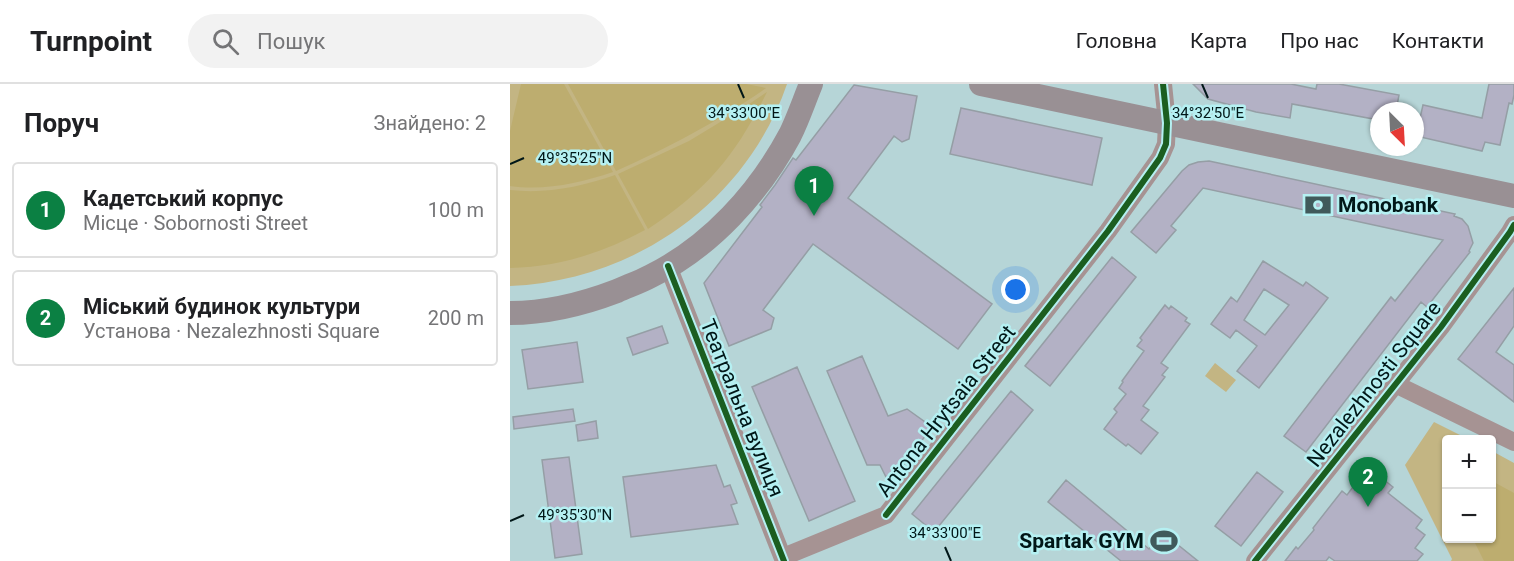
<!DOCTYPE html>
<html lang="uk">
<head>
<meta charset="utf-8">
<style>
	:root { --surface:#fff; --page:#f2f2f2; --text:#202124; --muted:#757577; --line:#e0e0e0; --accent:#0b8043 }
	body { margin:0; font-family:Roboto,sans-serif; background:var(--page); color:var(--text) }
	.controls { position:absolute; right:18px; bottom:18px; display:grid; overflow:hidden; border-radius:6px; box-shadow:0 2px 4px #0004 }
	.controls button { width:54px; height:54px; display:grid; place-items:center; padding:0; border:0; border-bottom:2px solid var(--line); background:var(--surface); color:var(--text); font:30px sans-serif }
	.compass { position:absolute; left:860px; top:18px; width:54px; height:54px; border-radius:50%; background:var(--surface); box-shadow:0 2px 4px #0004; rotate:156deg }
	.you { position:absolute; left:506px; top:206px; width:21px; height:21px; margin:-15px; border:4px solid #fff; border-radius:50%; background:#1a73e8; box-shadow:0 0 0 9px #1a73e833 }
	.badge { display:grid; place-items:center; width:39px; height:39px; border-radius:50%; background:var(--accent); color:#fff; font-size:20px; font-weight:700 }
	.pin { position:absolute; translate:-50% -50px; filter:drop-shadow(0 2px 3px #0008) }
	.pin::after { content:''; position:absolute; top:32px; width:21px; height:18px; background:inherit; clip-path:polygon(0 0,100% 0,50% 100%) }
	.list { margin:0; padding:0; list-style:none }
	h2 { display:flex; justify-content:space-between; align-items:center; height:78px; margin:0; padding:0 24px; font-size:26px }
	h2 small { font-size:20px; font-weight:400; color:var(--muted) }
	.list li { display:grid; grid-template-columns:39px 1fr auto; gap:18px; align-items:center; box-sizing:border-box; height:96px; margin:0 12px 12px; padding:0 12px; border:2px solid var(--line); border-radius:6px }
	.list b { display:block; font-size:22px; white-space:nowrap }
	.list p { margin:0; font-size:20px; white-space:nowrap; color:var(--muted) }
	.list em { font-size:20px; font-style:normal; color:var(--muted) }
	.icon { flex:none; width:33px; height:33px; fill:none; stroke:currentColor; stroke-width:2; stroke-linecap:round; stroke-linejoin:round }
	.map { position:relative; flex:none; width:1004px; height:477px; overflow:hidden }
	header { display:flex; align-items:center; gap:36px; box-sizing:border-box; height:84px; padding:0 30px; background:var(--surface); border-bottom:2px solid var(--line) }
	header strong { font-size:28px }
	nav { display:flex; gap:33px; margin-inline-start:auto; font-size:21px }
	.search { width:420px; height:54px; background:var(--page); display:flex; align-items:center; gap:15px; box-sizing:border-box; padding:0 21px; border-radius:33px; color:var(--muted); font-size:22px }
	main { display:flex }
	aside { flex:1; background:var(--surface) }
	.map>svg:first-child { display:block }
	.green { fill:#c3b583 }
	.forest { fill:#bdad6f }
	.building { fill:#b3b1c5; stroke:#959ea5; stroke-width:1.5; fill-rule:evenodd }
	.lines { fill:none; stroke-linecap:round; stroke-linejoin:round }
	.minor { stroke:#a69393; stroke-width:18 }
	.major { stroke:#999094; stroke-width:24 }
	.cycleway-casing { stroke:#b5f0f2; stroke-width:10 }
	.cycleway { stroke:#1b5e20; stroke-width:6 }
	.ticks { fill:none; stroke:#011718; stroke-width:2 }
	.labels { text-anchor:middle; stroke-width:5; stroke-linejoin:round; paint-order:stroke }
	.poi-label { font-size:21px; font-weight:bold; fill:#011718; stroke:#b5f0f2; text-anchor:start }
	.street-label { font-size:21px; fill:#011718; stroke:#b5f0f2 }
	.ticks-label { font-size:15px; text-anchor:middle; fill:#011718; stroke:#b5f0f2; stroke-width:5; stroke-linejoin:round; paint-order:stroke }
</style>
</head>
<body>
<header>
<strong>Turnpoint</strong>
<div class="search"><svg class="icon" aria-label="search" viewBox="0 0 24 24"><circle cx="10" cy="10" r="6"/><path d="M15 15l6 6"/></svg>Пошук</div>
<nav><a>Головна</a><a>Карта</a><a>Про нас</a><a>Контакти</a></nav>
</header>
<main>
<aside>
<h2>Поруч<small>Знайдено: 2</small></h2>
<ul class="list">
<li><span class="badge">1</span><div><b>Кадетський корпус</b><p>Місце · Sobornosti Street</p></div><em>100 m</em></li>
<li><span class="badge">2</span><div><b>Міський будинок культури</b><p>Установа · Nezalezhnosti Square</p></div><em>200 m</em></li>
</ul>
</aside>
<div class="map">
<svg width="1004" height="477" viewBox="0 0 1004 477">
	<rect width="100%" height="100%" fill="#b6d5d7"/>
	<path class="green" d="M0,0h277c-41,119 -153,197 -277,202z
		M705,279l21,17 -10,12 -21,-16z
		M924,338l34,17 -22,1v98h46v-87l22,12v98h-63l1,-2 -47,-94z"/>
	<path class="forest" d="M11,0h43l49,88c-33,11 -68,19 -103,14v-55z
		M58,0h178l20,4c-49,34 -95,58 -150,83z
		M257,8c-31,63 -60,98 -119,137l-30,-55 71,-33 51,-31z
		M105,91l30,55c-43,23 -86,37 -135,38v-78c36,4 71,-3 105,-15z
		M982,397l22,12v68h-30l-11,-22 19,-1z"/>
	<path class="building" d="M683,0h98l25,5 1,-5h22l60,11 -3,16h-17v9l-87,-16 -2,14 -34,-6 -48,-13z
		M979,0h25v11l-2,9 -3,-1 -9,42 -15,-3 -3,9 -66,-15 7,-31 59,13z
		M344,1l63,11 -8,43 -7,3 -8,-6 -46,62 144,106 -34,45 -145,-105 -50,66 11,8 -3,11 -42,17 -25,-63 58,-76 -2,-2 15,-20 18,-27 3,2z
		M451,24l141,30 -10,47 -142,-31z
		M699,77l246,53 -1,2 8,3 6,7 5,17 -4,8 1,1 -43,55 -6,-5 -115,150 -22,-16 107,-139 4,4 48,-61 -240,-52 -32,38 5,4 -20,23 -25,-21 51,-61 7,-6 9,-3z
		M602,173l24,20 -86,109 -25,-20z
		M753,177l40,25 3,-4 22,16 -69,90 -22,-17 20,-25 -21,-16 -6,8 -19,-14 20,-27 6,5zM754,205l25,16 -24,30 -21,-15z
		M1004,204v38l-18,26 18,13v37l-56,-43z
		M655,221l4,4 2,-3 16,12 -2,3 5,3 -29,39 7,5 -6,7 3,2 -22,29 6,4 -8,10 17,13 -17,21 -13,-10 -2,2 -22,-17 13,-17 -3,-3 12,-15 -7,-6 4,-6 -1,-1 22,-30 -7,-5 5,-6 -2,-2z
		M152,242l6,17 -35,12 -6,-17z
		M67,258l6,40 -55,7 -6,-39z
		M352,272l26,60 19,-7 25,18 -33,44 -13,6 -6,-12h-13l-40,-94z
		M287,283l58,134 -46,20 -57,-134z
		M501,307l22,19 -99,122 -22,-18z
		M63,325l2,12 -61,8 -1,-12z
		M86,337l2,17 -20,3 -2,-16z
		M59,373l13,97 -27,4 -13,-98z
		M206,381l8,22 6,-2 7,18 -6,2 7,19 -107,13 -8,-60z
		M858,383l25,20 -5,6 34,27 -6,8 9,7 -10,13 8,6 -6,7h-82l-6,-4 -3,4h-41l11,-14 2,2 16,-19 -1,-2 29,-37 5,4z
		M747,388l26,20 -42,54 -26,-20z
		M556,396l83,69 13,-17 36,29h-77l-73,-59z"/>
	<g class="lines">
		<path class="minor" d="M158,182l116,295
			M885,300l119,58
			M273,473l103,-42 222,-284 52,-73 6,-14 1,-21 -4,-39
			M745,477l186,-234 69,-95 4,-7"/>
		<path class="major" d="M471,0l533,112
			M0,229c36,0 73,-9 107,-22 11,-5 23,-9 34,-15 59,-29 108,-83 139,-141 8,-16 14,-34 21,-51"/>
		<defs>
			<path id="cycleway" d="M158,182l116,295
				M376,431l222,-284 52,-73 6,-14 1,-21 -4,-39
				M745,477l186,-234 69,-95 4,-7"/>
		</defs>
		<use href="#cycleway" class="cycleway-casing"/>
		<use href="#cycleway" class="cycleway"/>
	</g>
	<path class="ticks" d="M228,0l6,14M692,0l6,14M0,80l14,-6M0,437l14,-6M435,463l6,14"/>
	<defs>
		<symbol id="bank-bare" viewBox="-9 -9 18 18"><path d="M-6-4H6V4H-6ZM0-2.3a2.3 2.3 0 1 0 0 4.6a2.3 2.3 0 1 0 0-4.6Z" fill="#405a5b" stroke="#b5f0f2" stroke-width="2.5" paint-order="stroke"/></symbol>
		<symbol id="stadium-bare" viewBox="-9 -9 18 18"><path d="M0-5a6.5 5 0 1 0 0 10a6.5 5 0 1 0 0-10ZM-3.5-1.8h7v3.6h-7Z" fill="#405a5b" stroke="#b5f0f2" stroke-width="2.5" paint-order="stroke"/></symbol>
	</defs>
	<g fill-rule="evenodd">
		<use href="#bank-bare" x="789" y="102" width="38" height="38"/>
		<use href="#stadium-bare" x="635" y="438" width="38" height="38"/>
	</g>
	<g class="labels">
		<g class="poi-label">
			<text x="828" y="128">Monobank</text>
			<text x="634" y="464" text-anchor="end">Spartak GYM</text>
		</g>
		<g class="street-label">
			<text transform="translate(864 300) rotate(-52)" y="7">Nezalezhnosti Square</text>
			<text transform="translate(232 324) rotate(68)" y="7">Театральна вулиця</text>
			<text transform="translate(436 327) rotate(-52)" y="7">Antona Hrytsaia Street</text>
		</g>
	</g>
	<g class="ticks-label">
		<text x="234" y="34">34°33'00"E</text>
		<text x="698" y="34">34°32'50"E</text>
		<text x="65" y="79">49°35'25"N</text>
		<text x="65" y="436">49°35'30"N</text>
		<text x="435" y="454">34°33'00"E</text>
	</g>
</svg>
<div class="controls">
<button>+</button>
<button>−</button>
</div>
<svg class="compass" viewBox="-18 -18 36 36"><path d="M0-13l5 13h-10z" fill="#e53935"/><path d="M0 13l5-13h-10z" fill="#757577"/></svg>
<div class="you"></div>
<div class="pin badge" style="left:304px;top:132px">1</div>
<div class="pin badge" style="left:858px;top:423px">2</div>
</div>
</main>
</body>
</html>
